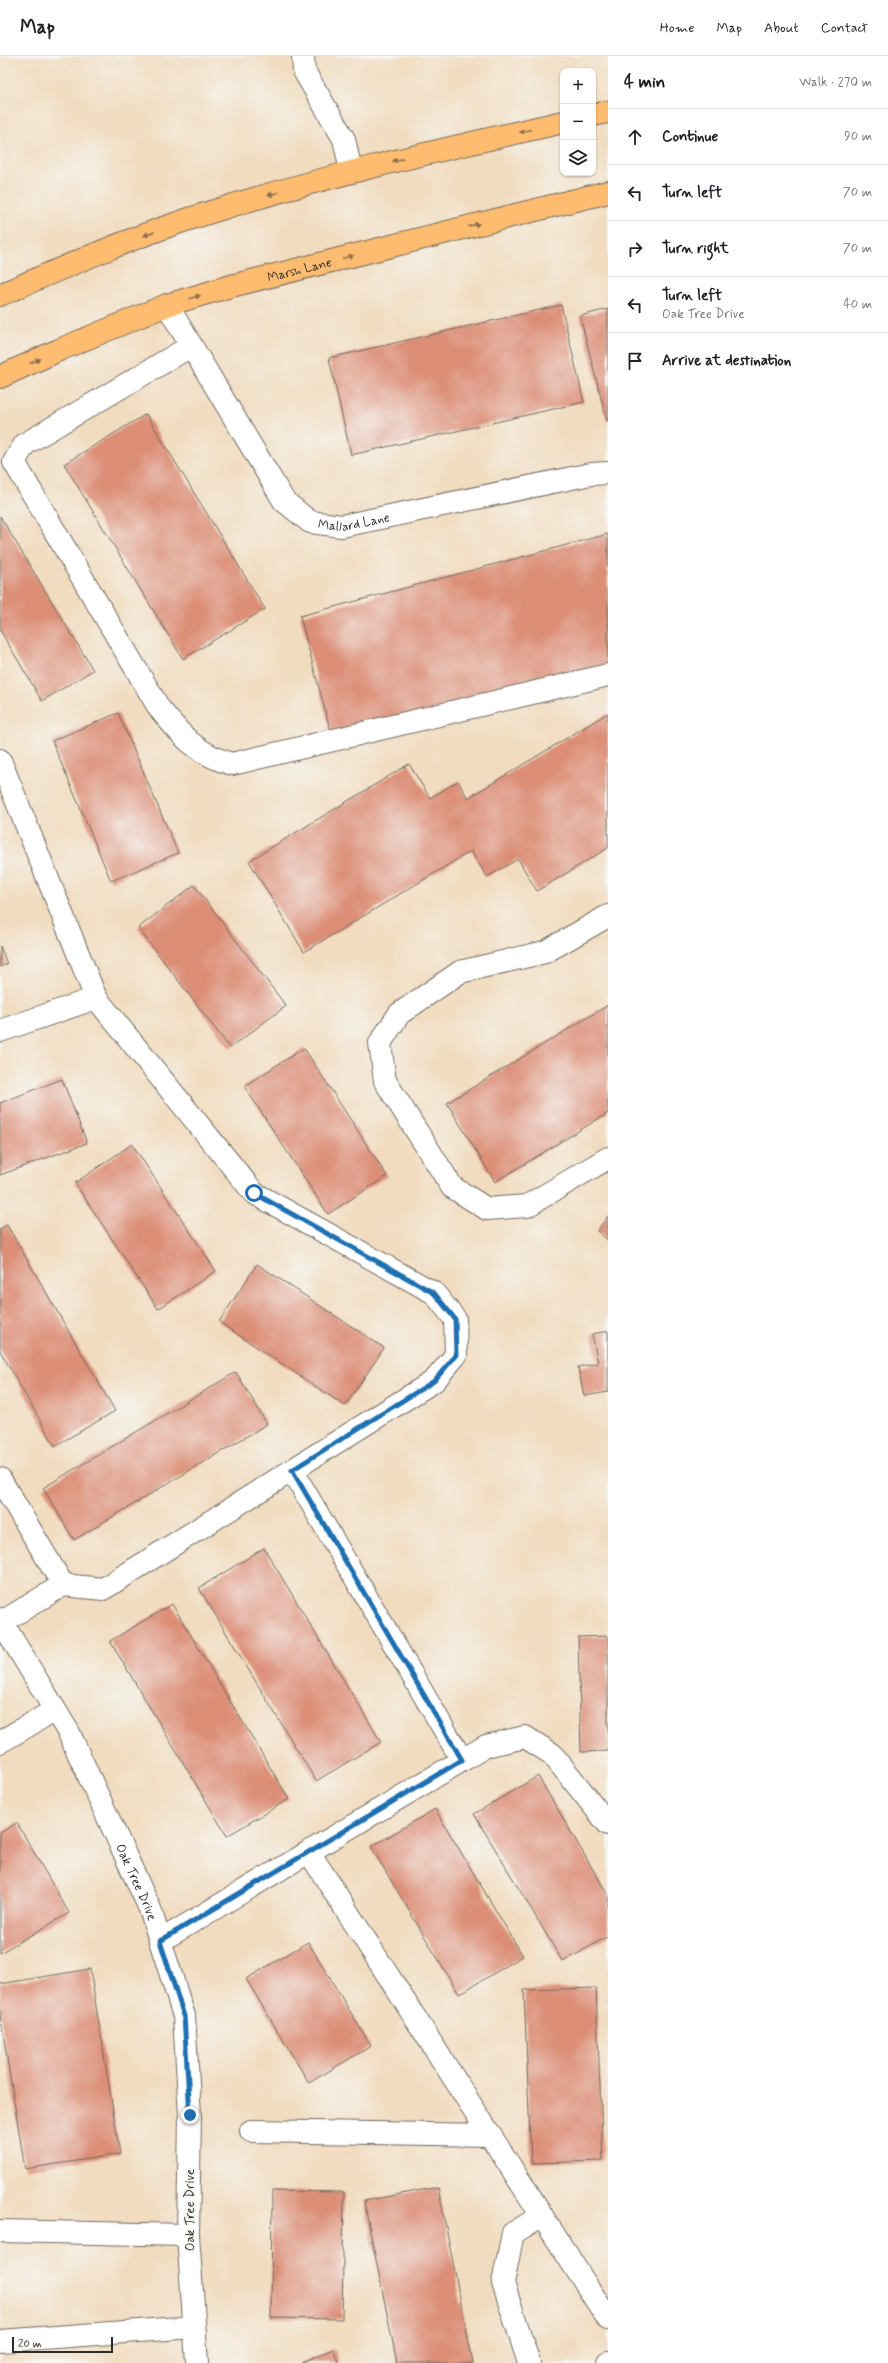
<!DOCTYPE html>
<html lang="en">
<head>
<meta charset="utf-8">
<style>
	:root { --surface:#fff; --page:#f2f2f2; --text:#202124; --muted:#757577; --line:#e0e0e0 }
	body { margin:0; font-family:Mynerve,sans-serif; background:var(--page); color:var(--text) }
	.controls { position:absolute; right:12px; top:12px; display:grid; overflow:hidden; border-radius:8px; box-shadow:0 1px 3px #0004 }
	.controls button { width:36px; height:36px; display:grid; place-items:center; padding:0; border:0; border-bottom:1px solid var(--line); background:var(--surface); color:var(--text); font:20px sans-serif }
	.scale { position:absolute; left:12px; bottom:10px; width:101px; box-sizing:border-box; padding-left:4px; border:2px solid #2b2b2b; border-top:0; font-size:11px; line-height:14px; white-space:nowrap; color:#2b2b2b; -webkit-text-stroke:3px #f6f6f2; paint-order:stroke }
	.stop { position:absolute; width:12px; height:12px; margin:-9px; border:3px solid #1f6fb2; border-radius:50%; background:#fff }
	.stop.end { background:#1f6fb2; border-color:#fff; box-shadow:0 1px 4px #0008 }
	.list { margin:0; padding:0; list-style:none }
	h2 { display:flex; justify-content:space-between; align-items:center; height:52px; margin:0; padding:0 16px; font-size:17px }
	h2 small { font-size:13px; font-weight:400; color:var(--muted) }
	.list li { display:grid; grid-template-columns:26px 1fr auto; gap:12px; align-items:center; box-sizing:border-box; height:56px; padding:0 16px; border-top:1px solid var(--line) }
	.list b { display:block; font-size:15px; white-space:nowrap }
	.list p { margin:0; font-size:13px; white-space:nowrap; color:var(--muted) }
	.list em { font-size:13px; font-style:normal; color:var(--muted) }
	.icon { flex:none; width:22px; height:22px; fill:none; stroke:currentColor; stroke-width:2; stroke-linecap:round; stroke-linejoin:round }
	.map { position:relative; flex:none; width:608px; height:2307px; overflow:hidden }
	header { display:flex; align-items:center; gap:24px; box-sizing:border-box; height:56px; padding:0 20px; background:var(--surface); border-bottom:1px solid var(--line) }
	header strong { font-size:19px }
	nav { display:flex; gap:22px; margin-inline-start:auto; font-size:14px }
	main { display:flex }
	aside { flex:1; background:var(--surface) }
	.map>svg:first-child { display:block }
	.building { fill:#dc8e77 }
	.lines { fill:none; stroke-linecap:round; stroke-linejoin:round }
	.minor-casing { stroke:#70695f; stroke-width:24 }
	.major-casing { stroke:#70695f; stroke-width:24 }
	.minor { stroke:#fff; stroke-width:22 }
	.major { stroke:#febc70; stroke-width:22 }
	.oneway { fill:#8a6c4a }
	.route { stroke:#1f6fb2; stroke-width:5 }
	.labels { text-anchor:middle; stroke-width:4; stroke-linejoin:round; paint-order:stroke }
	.street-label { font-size:13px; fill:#2b2b2b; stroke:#f6f6f2 }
</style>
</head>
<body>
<header>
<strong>Map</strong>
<nav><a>Home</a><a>Map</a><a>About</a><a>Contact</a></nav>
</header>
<main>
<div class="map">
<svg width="608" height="2307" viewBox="0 0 608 2307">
	<rect width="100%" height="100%" fill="#f6f6f2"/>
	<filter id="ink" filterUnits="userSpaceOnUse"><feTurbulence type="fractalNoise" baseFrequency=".025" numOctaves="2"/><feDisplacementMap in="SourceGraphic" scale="8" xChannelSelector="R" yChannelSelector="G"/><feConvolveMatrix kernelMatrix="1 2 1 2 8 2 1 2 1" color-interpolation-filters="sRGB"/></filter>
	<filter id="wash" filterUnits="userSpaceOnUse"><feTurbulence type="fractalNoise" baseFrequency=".012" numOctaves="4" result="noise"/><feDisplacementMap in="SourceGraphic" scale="16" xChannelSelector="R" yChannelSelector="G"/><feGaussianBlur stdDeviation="0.9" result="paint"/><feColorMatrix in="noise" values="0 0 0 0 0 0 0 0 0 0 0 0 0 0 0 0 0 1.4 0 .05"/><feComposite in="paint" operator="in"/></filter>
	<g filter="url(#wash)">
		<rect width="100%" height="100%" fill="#f1dcbf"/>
		<g id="blocks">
			<path class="building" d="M561,249l23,97 -233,53 -22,-97z
				M608,253v112h-1l-27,-105z
				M146,358l119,195 -82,50 -119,-195z
				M0,460l93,154 -51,31 -42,-71z
				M608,478v130l-276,73 -32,-121z
				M118,657l60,140 -67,28 -59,-140z
				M608,657v135l-71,43 -19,-32 -31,18 -16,-26 -167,101 -55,-91 160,-97 21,34 28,-17 10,17z
				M194,829l92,121 -56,42 -92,-120z
				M0,890l7,18 -7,3z
				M608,949v108l-113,69 -48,-79z
				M304,992l83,128 -59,38 -84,-128z
				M62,1023l25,64 -87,32v-72z
				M132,1088l84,127 -58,38 -83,-126z
				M608,1160v24l-11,-9z
				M7,1169l108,186 -60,35 -55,-95v-122z
				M257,1208l127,84 -39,58 -126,-84z
				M608,1275v61l-24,4 -6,-29 20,-4 -6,-29z
				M236,1316l31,52 -193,116 -31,-52z
				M264,1492l117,194 -65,39 -117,-193z
				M172,1548l117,195 -62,37 -117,-195z
				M608,1580v115l-27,1 -3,-115z
				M538,1720l70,119v41l-45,26 -89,-148z
				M435,1753l88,147 -64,38 -88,-147z
				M17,1767l52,90 -69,40v-120z
				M308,1886l63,104 -62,37 -63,-104z
				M90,1913l30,185 -95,15 -25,-154v-31z
				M596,1932l7,173 -72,2 -7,-173z
				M438,2131l35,176h-76l-33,-162z
				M272,2135l72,1 -2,127 -71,-1z
				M333,2293l6,14h-38z"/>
		</g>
	</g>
	<g filter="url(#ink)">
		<use href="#blocks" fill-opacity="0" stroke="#70695f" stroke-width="1"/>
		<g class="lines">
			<defs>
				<g id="minor">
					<path d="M303,0l1,15 40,68 7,32"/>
					<path id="s1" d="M167,249l117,196 26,21 32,4 249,-52 17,-1"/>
					<path d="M191,290l-166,98 -11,18 145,246c22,27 37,46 73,56l376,-89"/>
					<path d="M0,704l96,238 158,195 180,100 21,26 1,36 -22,26 -331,208 -40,-4 -61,37"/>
					<path d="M608,860l-63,36 -85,20 -61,42 -19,29 5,38 67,106 35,22 40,-3 81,-48"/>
					<path d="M0,975l96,-33"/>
					<path d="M292,1414l170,290"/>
					<path d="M0,1423l63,106"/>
					<path id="s2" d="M0,1563l69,114 81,176 34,107 6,99 -2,120 9,128"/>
					<path d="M0,1686l55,-32"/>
					<path d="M309,1796l299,467"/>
					<path d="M160,1885l326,-195 39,-9 27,17 56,70"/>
					<path d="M251,2075l240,4"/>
					<path d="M0,2175l188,4"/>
					<path d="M0,2285l194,-14"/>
					<path d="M529,2307l-26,-80 10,-50 29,-17"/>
					<path d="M608,2307v-1"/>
				</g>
				<g id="major">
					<path d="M593,59l15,-3"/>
					<path d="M0,239c69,-30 139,-61 211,-83 116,-37 234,-63 352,-90"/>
					<path id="s3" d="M0,321l59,-27 108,-45 64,-19 377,-94"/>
				</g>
			</defs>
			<use href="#minor" class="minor-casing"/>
			<use href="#major" class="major-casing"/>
			<use href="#minor" class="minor"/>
			<use href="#major" class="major"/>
		</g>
		<defs><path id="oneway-solid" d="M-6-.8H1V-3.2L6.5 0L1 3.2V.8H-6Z"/></defs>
		<g class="oneway">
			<use href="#oneway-solid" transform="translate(525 75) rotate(167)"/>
			<use href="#oneway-solid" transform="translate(398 104) rotate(167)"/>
			<use href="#oneway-solid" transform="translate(273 138) rotate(164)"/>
			<use href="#oneway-solid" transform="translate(474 169) rotate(-14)"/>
			<use href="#oneway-solid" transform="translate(149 178) rotate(160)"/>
			<use href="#oneway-solid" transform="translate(348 201) rotate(-14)"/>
			<use href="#oneway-solid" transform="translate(195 241) rotate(-17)"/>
			<use href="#oneway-solid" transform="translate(35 305) rotate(-25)"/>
		</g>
	</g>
	<g class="lines" filter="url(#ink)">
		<path class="route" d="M190,2059l-6,-99 -24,-75 302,-181 -170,-290 142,-89 22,-26 -1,-36 -21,-26 -180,-100"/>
	</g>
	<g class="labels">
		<g class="street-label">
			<text dy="5" stroke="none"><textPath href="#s3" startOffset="319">Marsh Lane</textPath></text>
			<text dy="5" stroke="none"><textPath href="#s1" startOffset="306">Mallard Lane</textPath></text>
			<text dy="5" stroke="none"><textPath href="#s2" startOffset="297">Oak Tree Drive</textPath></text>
			<text transform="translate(189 2154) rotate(-90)" y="5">Oak Tree Drive</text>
		</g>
	</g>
</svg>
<div class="controls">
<button>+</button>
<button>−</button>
<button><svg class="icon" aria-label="layers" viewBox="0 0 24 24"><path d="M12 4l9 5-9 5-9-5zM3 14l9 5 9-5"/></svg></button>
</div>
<div class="scale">20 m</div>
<div class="stop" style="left:254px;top:1137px"></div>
<div class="stop end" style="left:190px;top:2059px"></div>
</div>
<aside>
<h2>4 min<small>Walk · 270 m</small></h2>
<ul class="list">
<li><svg class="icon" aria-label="ahead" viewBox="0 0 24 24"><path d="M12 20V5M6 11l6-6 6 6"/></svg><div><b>Continue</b></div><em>90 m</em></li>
<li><svg class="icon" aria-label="left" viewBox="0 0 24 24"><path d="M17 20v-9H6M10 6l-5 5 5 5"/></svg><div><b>Turn left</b></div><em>70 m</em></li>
<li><svg class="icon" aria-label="right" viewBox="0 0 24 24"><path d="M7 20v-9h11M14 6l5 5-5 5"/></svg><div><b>Turn right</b></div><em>70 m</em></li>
<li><svg class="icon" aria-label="left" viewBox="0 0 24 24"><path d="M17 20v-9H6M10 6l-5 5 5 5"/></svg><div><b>Turn left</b><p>Oak Tree Drive</p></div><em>40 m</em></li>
<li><svg class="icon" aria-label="arrive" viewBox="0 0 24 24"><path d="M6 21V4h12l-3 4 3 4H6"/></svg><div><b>Arrive at destination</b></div></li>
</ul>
</aside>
</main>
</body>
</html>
